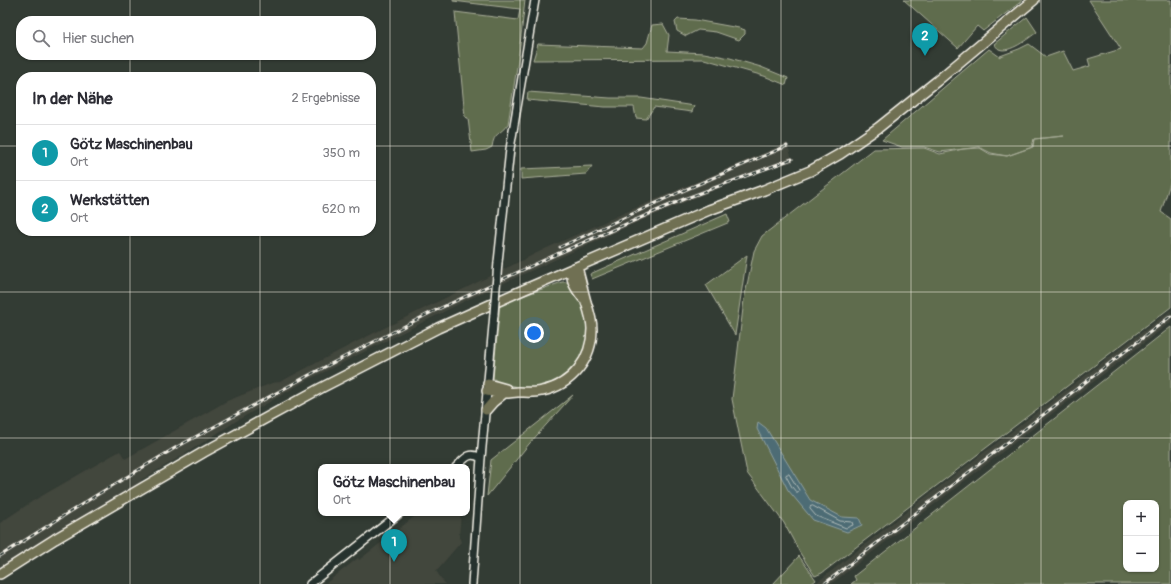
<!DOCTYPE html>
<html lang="de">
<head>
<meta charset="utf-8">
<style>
	:root { --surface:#fff; --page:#f2f2f3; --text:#2b2b33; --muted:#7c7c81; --line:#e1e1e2; --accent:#0b8043 }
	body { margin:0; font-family:Pangolin,sans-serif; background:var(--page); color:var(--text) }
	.controls { position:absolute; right:12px; bottom:12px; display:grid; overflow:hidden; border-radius:8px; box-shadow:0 1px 3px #0004 }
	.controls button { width:36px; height:36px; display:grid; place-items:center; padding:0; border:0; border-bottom:1px solid var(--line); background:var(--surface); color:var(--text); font:20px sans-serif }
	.you { position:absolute; left:534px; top:333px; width:14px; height:14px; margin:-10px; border:3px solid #fff; border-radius:50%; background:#1a73e8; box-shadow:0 0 0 6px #1a73e833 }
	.badge { display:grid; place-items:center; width:26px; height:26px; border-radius:50%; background:var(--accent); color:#fff; font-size:13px; font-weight:700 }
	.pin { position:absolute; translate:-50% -33px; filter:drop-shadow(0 1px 2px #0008) }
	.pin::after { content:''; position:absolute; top:21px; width:14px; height:12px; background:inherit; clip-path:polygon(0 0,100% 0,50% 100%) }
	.popup { position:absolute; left:318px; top:464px; width:152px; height:52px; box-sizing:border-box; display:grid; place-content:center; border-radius:8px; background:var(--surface); filter:drop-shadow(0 1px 3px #0005); font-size:13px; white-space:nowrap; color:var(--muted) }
	.popup b { font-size:15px; color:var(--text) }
	.popup::after { content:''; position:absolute; left:50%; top:100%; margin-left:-8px; border:8px solid transparent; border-top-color:var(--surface) }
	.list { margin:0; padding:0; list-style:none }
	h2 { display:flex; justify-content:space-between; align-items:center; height:52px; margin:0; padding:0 16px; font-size:17px }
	h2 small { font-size:13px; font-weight:400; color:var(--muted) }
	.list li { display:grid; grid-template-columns:26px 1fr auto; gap:12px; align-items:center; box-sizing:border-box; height:56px; padding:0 16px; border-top:1px solid var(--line) }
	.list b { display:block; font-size:15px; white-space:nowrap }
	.list p { margin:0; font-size:13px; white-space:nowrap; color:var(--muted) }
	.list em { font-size:13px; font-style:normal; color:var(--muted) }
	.icon { flex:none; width:22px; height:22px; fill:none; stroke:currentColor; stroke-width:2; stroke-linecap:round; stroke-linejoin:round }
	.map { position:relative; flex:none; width:1171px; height:584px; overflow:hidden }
	.search { position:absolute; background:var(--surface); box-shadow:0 1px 3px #0004; left:16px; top:16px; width:360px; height:44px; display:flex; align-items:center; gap:10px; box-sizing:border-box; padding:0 14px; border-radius:16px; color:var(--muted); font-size:15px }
	.panel { position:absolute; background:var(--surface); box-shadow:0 1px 3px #0004; left:16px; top:72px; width:360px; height:164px; border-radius:16px }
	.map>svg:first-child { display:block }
	.built { fill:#43463d }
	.green { fill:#5f6c4d; stroke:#aaae9a; fill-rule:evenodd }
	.water { fill:#4d6c74; stroke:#90a1a2 }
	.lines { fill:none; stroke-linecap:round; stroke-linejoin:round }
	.shore { stroke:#b1bcba; stroke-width:1 }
	.minor-casing { stroke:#f4f1e8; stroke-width:10 }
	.major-casing { stroke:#f4f1e8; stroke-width:12 }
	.minor { stroke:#26332d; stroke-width:7 }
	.major { stroke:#706f52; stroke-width:9 }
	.rail-casing { stroke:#f4f1e8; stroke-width:3 }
	.rail { stroke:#26332d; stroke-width:1.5; stroke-dasharray:4.5; stroke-linecap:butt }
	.minor-bridge-casing { stroke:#f4f1e8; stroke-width:10; stroke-linecap:butt }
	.minor-bridge { stroke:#26332d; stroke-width:7 }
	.grid { fill:none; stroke:#f4f1e8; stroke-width:1; stroke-opacity:0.55 }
</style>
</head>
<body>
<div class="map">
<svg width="1171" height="584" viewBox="0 0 1171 584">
	<rect width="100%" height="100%" fill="#333c34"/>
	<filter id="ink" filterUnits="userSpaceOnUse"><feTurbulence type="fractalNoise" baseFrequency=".025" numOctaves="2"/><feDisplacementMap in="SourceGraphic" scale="8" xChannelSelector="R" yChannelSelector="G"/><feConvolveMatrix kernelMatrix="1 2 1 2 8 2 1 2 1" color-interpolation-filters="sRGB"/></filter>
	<g filter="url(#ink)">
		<path class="built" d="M787,143l6,19 -17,4 -62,24 -81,34 -83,38 -81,37 -165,83 -66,38 -53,34 -44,26 1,2 -142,89v-48l33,-22 87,-50 5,8 102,-58 45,-18 8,-1 78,-41 189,-93 77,-35z
			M1171,310v12l-340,262h-16l91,-72z
			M419,513h42l-2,24 2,5 -25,29 9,13h-120l33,-26 1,2z"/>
		<path class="green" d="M453,0h72l-6,54 -11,70c-8,11 -14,8 -16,23l-6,3 -14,2 -4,-34 -3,-1 -10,-105 63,8 2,-11 -67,-8z
			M904,0h119l-40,31 -6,-5 -19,22z
			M1089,0h82v180l-10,32 10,7v88l-349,266 -7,3 -15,-23 -16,-30 -37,-50 -15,-74 12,-99 10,-49 8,-15 112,-87 50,-1 16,6 23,-5 17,-1 10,6 17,2 26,-9 1,-8 30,-3 -30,3 -2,8 -25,9 -16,-3 -12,-6 -39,5 -16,-5h-22l-20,-7 107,-91 11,8v-1l19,-7 10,-5 17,13 17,-6 10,20 17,-5 -2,-7 33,-10z
			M1027,17l10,15c-8,6 -28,22 -38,17 -2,-1 -3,-3 -5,-5z
			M678,19l17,1 44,8 6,2v4l-6,6 -23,-8 -18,-2 -12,6 -9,-5 -2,-9z
			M663,24l6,11 -2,16 37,2 26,5 31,9 27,11 -2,7 -22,-9 -60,-17 -171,1 5,-16 105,4 4,-5 5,-18z
			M528,92l82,6h31l53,8 -2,6 -38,-5 -8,12 -10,-1 -2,-11h-29l-78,-7z
			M592,166l-6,8 -65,5v-10z
			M727,214l3,8 -138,57 -2,-5z
			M747,255l-12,80 -29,-50z
			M562,282h5l5,3 15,24 1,36 -17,28 -18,12 -19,3h-12l-18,-4 -6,-2 -5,-4 7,-74z
			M1171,327v257h-320l5,-4 -2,-4zM1126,503h30v66h-30z
			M573,395l-44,49 -42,52 4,-36z
			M799,556l17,24 -5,4h-38z"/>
		<path class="water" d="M758,422l8,6 44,72 32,17 17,1 3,7 -15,7 -34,-12 -25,-30 -31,-61z"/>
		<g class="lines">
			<path class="shore" d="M787,474h2l10,16 -1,2h-2l-4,-5 -6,-11z
				M813,506l27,15 12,1 1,3 -7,3 -30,-12 -6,-7v-2z"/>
			<defs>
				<path id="minor" d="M498,262l12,-113 25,-149
					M456,467c9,-8 12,-16 25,-9
					M310,584l90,-71
					M472,584l9,-126 13,-144"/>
				<path id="major" d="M572,269c-2,12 4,20 11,29
					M488,384l18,5
					M487,391c6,1 13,2 19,2 4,0 8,-1 12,-1 8,0 16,1 24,-1 30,-6 50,-32 50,-62 0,-9 -3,-18 -6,-27 -3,-11 -6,-24 -9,-35
					M486,410l7,-8 11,-9
					M0,574l55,-35 149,-87 117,-64 117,-60 85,-38 186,-80 55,-20 46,-19 30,-17 38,-26 59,-47 97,-81"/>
			</defs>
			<use href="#minor" class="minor-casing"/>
			<use href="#major" class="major-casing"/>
			<use href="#minor" class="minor"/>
			<use href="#major" class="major"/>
			<defs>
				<path id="rail" d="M560,247l120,-55 107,-46
					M0,556l95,-60 80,-48 138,-75 119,-61 125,-58 127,-55 108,-40
					M824,584l347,-268"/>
			</defs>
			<use href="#rail" class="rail-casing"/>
			<use href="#rail" class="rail"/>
			<defs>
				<path id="minor-bridge" d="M494,314l4,-52"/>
			</defs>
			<use href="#minor-bridge" class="minor-bridge-casing"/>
			<use href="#minor-bridge" class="minor-bridge"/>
		</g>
	</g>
	<path class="grid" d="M130,0v21M260,0v21M390,0v584M520,0v584M651,0v584M781,0v584M911,0v584M1041,0v584M130,55v22M260,55v22M0,146h21M371,146h800M130,231v353M260,231v353M0,292h1171M0,438h1171"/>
</svg>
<div class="controls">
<button>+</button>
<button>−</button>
</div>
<div class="you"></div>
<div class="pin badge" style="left:394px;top:562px;background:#0f9aa8">1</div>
<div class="popup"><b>Götz Maschinenbau</b>Ort</div>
<div class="pin badge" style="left:925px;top:56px;background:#0f9aa8">2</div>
<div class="search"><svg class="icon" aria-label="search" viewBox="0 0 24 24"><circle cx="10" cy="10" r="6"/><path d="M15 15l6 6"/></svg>Hier suchen</div>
<section class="panel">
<h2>In der Nähe<small>2 Ergebnisse</small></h2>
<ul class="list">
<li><span class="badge" style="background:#0f9aa8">1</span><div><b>Götz Maschinenbau</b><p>Ort</p></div><em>350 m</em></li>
<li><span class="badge" style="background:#0f9aa8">2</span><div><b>Werkstätten</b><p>Ort</p></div><em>620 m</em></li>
</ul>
</section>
</div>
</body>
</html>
